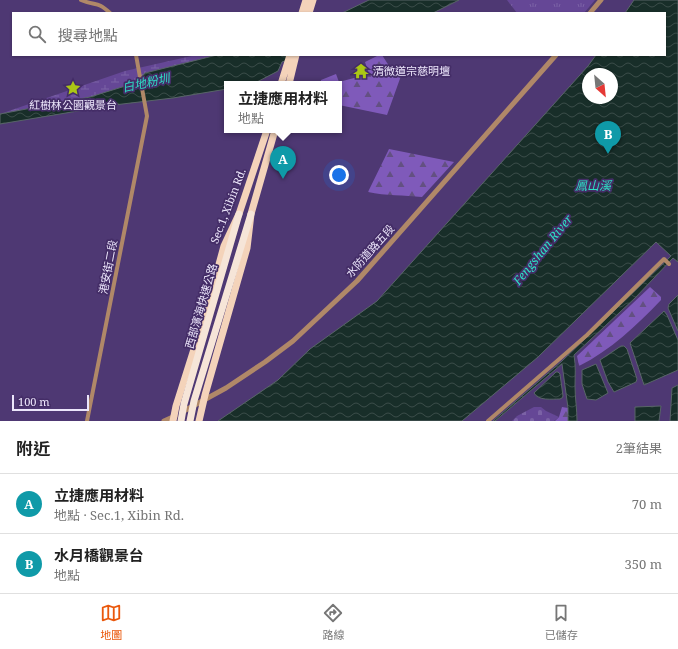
<!DOCTYPE html>
<html lang="zh-TW">
<head>
<meta charset="utf-8">
<style>
	:root { --surface:#fff; --page:#f2f2f2; --text:#222; --muted:#767676; --line:#e0e0e0; --accent:#ea580c }
	body { margin:0; font-family:"Noto Serif","Noto Sans TC",serif; background:var(--page); color:var(--text) }
	.compass { position:absolute; left:582px; top:68px; width:36px; height:36px; border-radius:50%; background:var(--surface); box-shadow:0 1px 3px #0004; rotate:153deg }
	.scale { position:absolute; left:12px; bottom:10px; width:77px; box-sizing:border-box; padding-left:4px; border:2px solid #ece6fb; border-top:0; font-size:11px; line-height:14px; white-space:nowrap; color:#ece6fb; -webkit-text-stroke:3px #442d67; paint-order:stroke }
	.you { position:absolute; left:339px; top:175px; width:14px; height:14px; margin:-10px; border:3px solid #fff; border-radius:50%; background:#1a73e8; box-shadow:0 0 0 6px #1a73e833 }
	.badge { display:grid; place-items:center; width:26px; height:26px; border-radius:50%; background:var(--accent); color:#fff; font-size:13px; font-weight:700 }
	.pin { position:absolute; translate:-50% -33px; filter:drop-shadow(0 1px 2px #0008) }
	.pin::after { content:''; position:absolute; top:21px; width:14px; height:12px; background:inherit; clip-path:polygon(0 0,100% 0,50% 100%) }
	.popup { position:absolute; left:224px; top:81px; width:118px; height:52px; box-sizing:border-box; display:grid; place-content:center; border-radius:0px; background:var(--surface); filter:drop-shadow(0 1px 3px #0005); font-size:13px; white-space:nowrap; color:var(--muted) }
	.popup b { font-size:15px; color:var(--text) }
	.popup::after { content:''; position:absolute; left:50%; top:100%; margin-left:-8px; border:8px solid transparent; border-top-color:var(--surface) }
	.list { margin:0; padding:0; list-style:none }
	h2 { display:flex; justify-content:space-between; align-items:center; height:52px; margin:0; padding:0 16px; font-size:17px }
	h2 small { font-size:13px; font-weight:400; color:var(--muted) }
	.list li { display:grid; grid-template-columns:26px 1fr auto; gap:12px; align-items:center; box-sizing:border-box; height:60px; padding:0 16px; border-top:1px solid var(--line) }
	.list b { display:block; font-size:15px; white-space:nowrap }
	.list p { margin:0; font-size:13px; white-space:nowrap; color:var(--muted) }
	.list em { font-size:13px; font-style:normal; color:var(--muted) }
	.icon { flex:none; width:22px; height:22px; fill:none; stroke:currentColor; stroke-width:2; stroke-linecap:round; stroke-linejoin:round }
	.map { position:relative; flex:none; width:678px; height:421px; overflow:hidden }
	.search { position:absolute; background:var(--surface); box-shadow:0 1px 3px #0004; left:12px; right:12px; top:12px; height:44px; display:flex; align-items:center; gap:10px; box-sizing:border-box; padding:0 14px; border-radius:0px; color:var(--muted); font-size:15px }
	.sheet { height:172px; background:var(--surface) }
	nav { display:flex; justify-content:space-around; align-items:center; box-sizing:border-box; height:56px; border-top:1px solid var(--line); background:var(--surface); font-size:11px; color:var(--muted) }
	nav a { display:grid; justify-items:center; gap:2px }
	nav .on { color:var(--accent) }
	.map>svg:first-child { display:block }
	.grass { fill:url(#grass-tufts) }
	.forest { fill:url(#forest-firs) }
	.wetland { fill:url(#wetland-marsh) }
	.cemetery { fill:url(#cemetery-stones) }
	.water { fill:url(#water-waves); stroke:#586568; fill-rule:evenodd }
	.lines { fill:none; stroke-linecap:round; stroke-linejoin:round }
	.minor { stroke:#b08868; stroke-width:4 }
	.tertiary { stroke:#b08868; stroke-width:5 }
	.primary { stroke:#f4d3ba; stroke-width:7 }
	.trunk { stroke:#f6e5d8; stroke-width:7 }
	.labels { text-anchor:middle; stroke-width:3.5; stroke-linejoin:round; paint-order:stroke }
	.poi-label { font-size:11px; fill:#ece6fb; stroke:#442d67; text-anchor:start }
	.street-label { font-size:11px; fill:#ece6fb; stroke:#442d67 }
	.water-label { font-size:12px; font-style:italic; fill:#2de0c5; stroke:#442d67 }
</style>
</head>
<body>
<div class="map">
<svg width="678" height="421" viewBox="0 0 678 421">
	<defs>
		<pattern id="grass-tufts" width="24" height="20" patternUnits="userSpaceOnUse"><rect width="24" height="20" fill="#654796"/><path d="M3 7l-1-3M5 7V3M7 7l1-3M15 17l-1-3M17 17v-4M19 17l1-3" fill="none" stroke="#7b62a6"/></pattern>
		<pattern id="forest-firs" width="22" height="20" patternUnits="userSpaceOnUse"><rect width="22" height="20" fill="#7f5aba"/><path d="M5 1l3.5 6h-7zM16 11l3.5 6h-7z" fill="#635082"/></pattern>
		<pattern id="wetland-marsh" width="20" height="14" patternUnits="userSpaceOnUse"><rect width="20" height="14" fill="#654796"/><path d="M1 5h8M5 5V1M11 12h8M15 12V8" fill="none" stroke="#7b62a6"/></pattern>
		<pattern id="cemetery-stones" width="16" height="16" patternUnits="userSpaceOnUse"><rect width="16" height="16" fill="#654796"/><path d="M2 7V4a2 2 0 0 1 4 0v3zM10 15v-3a2 2 0 0 1 4 0v3z" fill="#7b62a6"/></pattern>
		<pattern id="water-waves" width="16" height="10" patternUnits="userSpaceOnUse"><rect width="16" height="10" fill="#182e29"/><path d="M0 5q4-4 8 0t8 0" fill="none" stroke="#3a4c49"/></pattern>
	</defs>
	<rect width="100%" height="100%" fill="#4e3873"/>
	<path class="grass" d="M507,0h88l-11,13h-67z"/>
	<path class="forest" d="M379,55h3l9,14 11,4 -15,42 -48,-10v-21h-18v-4l15,-6 3,8 30,-8 -4,-12z
		M389,149l65,13 -32,35c-18,-2 -36,-1 -54,-5z
		M650,287l11,10v3c-25,26 -50,50 -82,66l-2,-10z
		M562,407l6,1v13h-13l4,-4z"/>
	<path class="wetland" d="M196,55h92l-32,13 -256,46 125,-43z"/>
	<path class="cemetery" d="M534,407h7l5,4 13,6 -5,4h-42l5,-5z"/>
	<path class="water" d="M369,0h90l-26,13h-91z
		M634,0h44v262l-5,-4 -38,40 -61,57c2,12 1,20 1,31 0,12 2,23 2,35h-9v-13l-6,-44 -67,57h-2l69,-60 109,-105 -15,-14 -118,115 -76,64h-244l60,-41 32,-31 67,-48 211,-235 8,-11h69v-42h-40zM588,74h24v24h-24z
		M217,55h83l-2,2 -16,5 -4,9 -25,13h-26v5l-54,9 -59,7 -114,19v-10l90,-17 45,-14 10,-10z
		M678,295v36l-10,-23 1,-4z
		M664,311l3,4 11,25v30l-34,15 -14,-42z
		M621,346h3l3,3 10,30 -1,3 -22,10 -6,-10 -8,-22z
		M596,364l12,29 -12,7 -9,-1 -5,-15v-14z
		M556,372h2l2,2 3,22 -1,2 -2,1c-8,0 -22,2 -26,-6z
		M678,385v36h-8l2,-33z
		M661,406l-2,15h-24v-14z"/>
	<g class="lines">
		<path class="minor" d="M81,0c16,7 15,0 29,13
			M87,421l60,-305 -11,-61
			M488,421l99,-86 77,-76 5,5"/>
		<path class="tertiary" d="M590,13l11,-13
			M182,412l44,-24 39,-26 28,-21 64,-60 199,-226
			M164,421l11,-5"/>
		<path class="primary" d="M302,13l4,-13
			M309,13l4,-13
			M281,84l9,-29
			M289,84l7,-29
			M173,421l3,-15 31,-98 17,-62 15,-32 28,-84
			M199,421l6,-26 42,-147 4,-34 24,-84"/>
		<path class="trunk" d="M181,421l3,-17 55,-190
			M190,421l4,-20 57,-187"/>
	</g>
	<defs>
		<symbol id="temple-bare" viewBox="-9 -9 18 18"><path d="M0-6L5-2H3V0L6.5 2.5H4V6H1.5V3h-3V6H-4V2.5H-6.5L-3 0V-2H-5Z" fill="#abc615" stroke="#442d67" stroke-width="2.5" paint-order="stroke"/></symbol>
		<symbol id="sight-bare" viewBox="-9 -9 18 18"><path d="M0-6L1.8-2.2L6-1.7L2.9 1.2L3.7 5.4L0 3.3L-3.7 5.4L-2.9 1.2L-6-1.7L-1.8-2.2Z" fill="#abc615" stroke="#442d67" stroke-width="2.5" paint-order="stroke"/></symbol>
	</defs>
	<g fill-rule="evenodd">
		<use href="#temple-bare" x="350" y="60" width="22" height="22"/>
		<use href="#sight-bare" x="62" y="77" width="22" height="22"/>
	</g>
	<g class="labels">
		<g class="poi-label">
			<text x="373" y="75">清微道宗慈明壇</text>
			<text x="73" y="109" text-anchor="middle">紅樹林公園觀景台</text>
		</g>
		<g class="street-label">
			<text transform="translate(228 206) rotate(-69)" y="4">Sec.1, Xibin Rd.</text>
			<text transform="translate(370 251) rotate(-48)" y="4">水防道路五段</text>
			<text transform="translate(108 267) rotate(-79)" y="4">港安街二段</text>
			<text transform="translate(201 306) rotate(-74)" y="4">西部濱海快速公路</text>
		</g>
		<g class="water-label">
			<text transform="translate(146 83) rotate(-12)" y="4">白地粉圳</text>
			<text x="593" y="190">鳳山溪</text>
			<text transform="translate(543 250) rotate(-51)" y="4">Fengshan River</text>
		</g>
	</g>
</svg>
<svg class="compass" viewBox="-18 -18 36 36"><path d="M0-13l5 13h-10z" fill="#e53935"/><path d="M0 13l5-13h-10z" fill="#767676"/></svg>
<div class="scale">100 m</div>
<div class="you"></div>
<div class="pin badge" style="left:283px;top:179px;background:#0f9aa8">A</div>
<div class="popup"><b>立捷應用材料</b>地點</div>
<div class="pin badge" style="left:608px;top:154px;background:#0f9aa8">B</div>
<div class="search"><svg class="icon" aria-label="search" viewBox="0 0 24 24"><circle cx="10" cy="10" r="6"/><path d="M15 15l6 6"/></svg>搜尋地點</div>
</div>
<section class="sheet">
<h2>附近<small>2筆結果</small></h2>
<ul class="list">
<li><span class="badge" style="background:#0f9aa8">A</span><div><b>立捷應用材料</b><p>地點 · Sec.1, Xibin Rd.</p></div><em>70 m</em></li>
<li><span class="badge" style="background:#0f9aa8">B</span><div><b>水月橋觀景台</b><p>地點</p></div><em>350 m</em></li>
</ul>
</section>
<nav>
<a class="on"><svg class="icon" aria-label="map" viewBox="0 0 24 24"><path d="M3 6l6-2 6 2 6-2v14l-6 2-6-2-6 2zM9 4v14M15 6v14"/></svg>地圖</a>
<a><svg class="icon" aria-label="directions" viewBox="0 0 24 24"><path d="M12 3l9 9-9 9-9-9zM9 14v-3h6M13 9l2 2-2 2"/></svg>路線</a>
<a><svg class="icon" aria-label="saved" viewBox="0 0 24 24"><path d="M7 4h10v16l-5-4-5 4z"/></svg>已儲存</a>
</nav>
</body>
</html>
